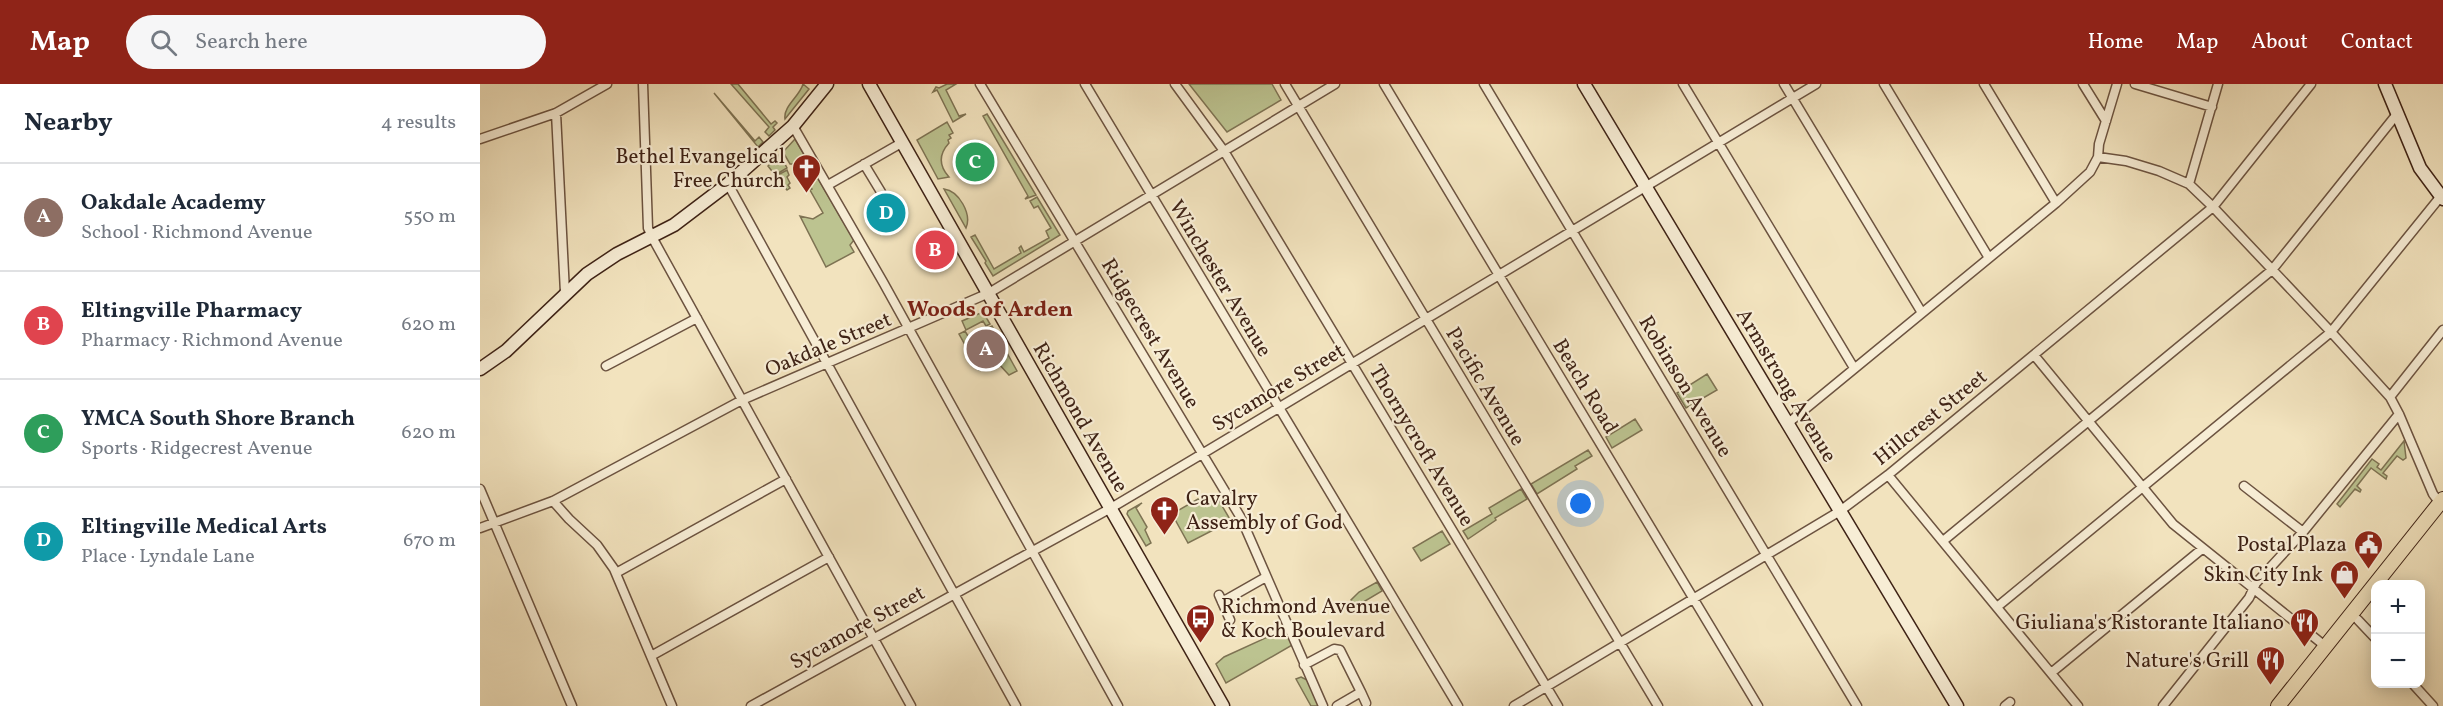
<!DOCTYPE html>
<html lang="en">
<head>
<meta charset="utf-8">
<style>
	:root { --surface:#fff; --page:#f6f6f7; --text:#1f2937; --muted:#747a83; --line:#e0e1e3; --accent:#8f2418 }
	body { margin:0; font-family:Vollkorn,serif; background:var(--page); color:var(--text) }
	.controls { position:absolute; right:18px; bottom:18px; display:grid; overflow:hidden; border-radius:12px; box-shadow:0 3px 15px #0003 }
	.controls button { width:54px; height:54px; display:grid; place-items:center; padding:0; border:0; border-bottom:2px solid var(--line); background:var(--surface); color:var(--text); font:30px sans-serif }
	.you { position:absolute; left:1101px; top:420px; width:21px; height:21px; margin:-15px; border:4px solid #fff; border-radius:50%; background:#1a73e8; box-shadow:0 0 0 9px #1a73e833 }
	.badge { display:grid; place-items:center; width:39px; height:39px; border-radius:50%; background:var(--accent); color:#fff; font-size:20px; font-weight:700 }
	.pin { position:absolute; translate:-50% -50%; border:3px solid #fff; box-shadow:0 2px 6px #0006 }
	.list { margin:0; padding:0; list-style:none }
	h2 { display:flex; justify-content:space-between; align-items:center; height:78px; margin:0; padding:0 24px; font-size:26px }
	h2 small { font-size:20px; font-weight:400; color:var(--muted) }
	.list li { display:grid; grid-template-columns:39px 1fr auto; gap:18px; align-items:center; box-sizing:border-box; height:108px; padding:0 24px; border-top:2px solid var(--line) }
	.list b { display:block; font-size:22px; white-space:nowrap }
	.list p { margin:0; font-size:20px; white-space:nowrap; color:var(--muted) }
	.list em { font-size:20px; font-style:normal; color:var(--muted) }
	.icon { flex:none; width:33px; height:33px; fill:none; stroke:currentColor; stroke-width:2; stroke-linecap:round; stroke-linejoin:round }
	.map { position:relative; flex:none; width:1963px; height:622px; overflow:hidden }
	header { display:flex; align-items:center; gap:36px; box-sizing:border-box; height:84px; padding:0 30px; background:var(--accent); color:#fff }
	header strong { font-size:28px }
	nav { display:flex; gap:33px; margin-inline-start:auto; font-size:21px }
	.search { width:420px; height:54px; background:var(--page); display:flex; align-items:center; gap:15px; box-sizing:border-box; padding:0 21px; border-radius:33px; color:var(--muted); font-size:22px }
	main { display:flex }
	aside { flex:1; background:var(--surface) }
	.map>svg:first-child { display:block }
	.green { fill:#bcc390; stroke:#7e7353; stroke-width:1.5 }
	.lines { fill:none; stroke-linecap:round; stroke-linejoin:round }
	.street-casing { stroke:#6c5340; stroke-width:11 }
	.secondary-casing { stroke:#3f2316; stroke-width:15 }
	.primary-casing { stroke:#3f2316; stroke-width:16 }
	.street { stroke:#f7edd5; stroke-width:8 }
	.secondary { stroke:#f7edd5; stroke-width:12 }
	.primary { stroke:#f2e3be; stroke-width:14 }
	.labels { text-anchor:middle; stroke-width:4.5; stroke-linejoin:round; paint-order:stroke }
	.poi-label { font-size:21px; fill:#3f2316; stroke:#f7edd5; text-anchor:end }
	.street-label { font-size:21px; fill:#3f2316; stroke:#f7edd5 }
	.neighbourhood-label { font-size:22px; font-weight:bold; fill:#7a1f14; stroke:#f7edd5 }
</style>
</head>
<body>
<header>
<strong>Map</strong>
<div class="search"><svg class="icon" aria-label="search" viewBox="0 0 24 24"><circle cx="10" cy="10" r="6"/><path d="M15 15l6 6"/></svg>Search here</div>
<nav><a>Home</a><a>Map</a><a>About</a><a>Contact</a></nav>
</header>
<main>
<aside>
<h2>Nearby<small>4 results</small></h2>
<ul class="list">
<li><span class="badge" style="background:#8d6e63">A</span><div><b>Oakdale Academy</b><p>School · Richmond Avenue</p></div><em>550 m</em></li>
<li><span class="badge" style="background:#e0444e">B</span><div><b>Eltingville Pharmacy</b><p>Pharmacy · Richmond Avenue</p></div><em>620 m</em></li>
<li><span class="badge" style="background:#2e9e5b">C</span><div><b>YMCA South Shore Branch</b><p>Sports · Ridgecrest Avenue</p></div><em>620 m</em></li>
<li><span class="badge" style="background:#0f9aa8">D</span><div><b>Eltingville Medical Arts</b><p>Place · Lyndale Lane</p></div><em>670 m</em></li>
</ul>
</aside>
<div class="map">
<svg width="1963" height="622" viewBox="0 0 1963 622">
	<rect width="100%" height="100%" fill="#f2e3be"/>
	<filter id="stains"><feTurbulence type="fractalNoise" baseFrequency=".00333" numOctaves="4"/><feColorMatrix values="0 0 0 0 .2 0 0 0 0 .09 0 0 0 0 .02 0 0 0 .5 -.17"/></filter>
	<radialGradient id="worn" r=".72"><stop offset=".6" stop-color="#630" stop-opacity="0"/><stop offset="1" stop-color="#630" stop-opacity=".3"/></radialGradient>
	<path class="green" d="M251,0h7l33,40 4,-3 2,2 -4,4 2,3 -6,6 -4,-4 4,-5z
		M323,0l6,5 -24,30c-2,-13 15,-23 18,-35z
		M467,0h9l-10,6 13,26 7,-2 -13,8 -16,-32 -4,2 3,-5 3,1z
		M709,0h83l9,16 -54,32z
		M234,9l41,48 4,-4 4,5 -5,5z
		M507,30l49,81 -11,4 3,-3 -45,-80z
		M467,38l6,11 -4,2 2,3 -3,2 1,3c-11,12 -10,23 0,34l-11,2 -21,-39z
		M315,55l59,101 -4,5 4,7 -28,15 -26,-51 13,3 10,-6 -13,-23 2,-1 -2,-3h-2l-7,-12 3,-2 -8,-8h-6l-7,-12z
		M300,70l7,14 -12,7 -7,-9z
		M307,86l2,5 -2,2 3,6 -2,2 2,3 -3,2 -11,-14z
		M464,105c15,2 28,25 22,39z
		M557,113l23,38 -67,41 -8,-13 1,-2 -15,-24 4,-2 19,34 27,-16 -2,-5 2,-2 3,6 25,-14 -3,-7 5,-3 -13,-22 -4,2 -4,-7z
		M503,228l7,12 -4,2 -3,-5 -17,9 -4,-9z
		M512,242l25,45 -8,4 -12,-13 -18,8 -20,-36 6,-3 10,17 17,-10 -5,-9z
		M1227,290l10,16 -31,18 -9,-15z
		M1155,335l7,11 -30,18 -6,-11z
		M1924,357l2,17 -3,2 -6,-4 -14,17 4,3 -1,3 -15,-11 -14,18 4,4 -1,2 -5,-3 -15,18 -3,-3 35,-45 7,5 -2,3 4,3z
		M1108,366l4,6 -17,10 2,3 -40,25 -6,-10z
		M1041,405l6,10 -32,19 1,2 -28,19 -5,-8 29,-17 -3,-6z
		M735,410l16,27 -43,22 -16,-29 26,-15 3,4z
		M662,419l-6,5 11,19 -2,3 6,13 -5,3 -19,-32 1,-3z
		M962,447l8,13 -29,17 -8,-13z
		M897,498l5,9 -27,16 -4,-7 8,-8z
		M805,545l9,15 -68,39 -10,-19 8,-7z
		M821,593l6,3 12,26h-8l-15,-27z"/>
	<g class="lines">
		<defs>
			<path id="street" d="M163,0l5,144 4,9 259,469
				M500,0l261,434 82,188
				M605,0l373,622
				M695,0l49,67 334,555
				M805,0l373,622
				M904,0l374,622
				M1004,0l373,622
				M1203,0l171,284
				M1304,0l138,229
				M1404,0l105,174
				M1504,0l72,119
				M1603,0l23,37
				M1655,0l77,23
				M76,29l9,180
				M313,42l90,156 235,424
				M0,55l76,-26 51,-29
				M1618,73l1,-13 18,-60
				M384,80l17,28
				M248,100l288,522
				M1709,100l29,-100
				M348,101l75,-43
				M1554,271l139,169 152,122
				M126,282l91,-48
				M1910,313l53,-67
				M1307,340l269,-221 34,-31 8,-15 28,4 33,10 30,13 24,23 118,125 59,65 9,17 34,80 9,12
				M1408,391l190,231
				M1764,402l59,46
				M0,405l92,217
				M73,417l16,18 28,26 17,24 58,137
				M0,444l73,-27 189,-101 247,-107 346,-209
				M1463,457l329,-271 125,-156
				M136,489l170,-94
				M739,511l11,25
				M742,518l44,-25
				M1517,523l334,-275 110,-136
				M1878,536l18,19
				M171,572l178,-99
				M824,581l30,-16 6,1 21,42 -24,14
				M1571,589l151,-124
				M1933,600l20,22
				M881,608l5,11
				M271,622l360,-198 91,-54 614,-370
				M1034,622l326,-195 48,-36 325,-268 98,-123
				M1525,622l5,-4
				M1683,622l86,-108 7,-15 47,-51 96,-118"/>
			<path id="secondary" d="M389,0l354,622
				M1104,0l373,622
				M1905,0l35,84 23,31
				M0,285l26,-18 81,-77 30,-20 57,-29 54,-41 65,-58 34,-42"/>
			<path id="primary" d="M1798,622l165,-207"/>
		</defs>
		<use href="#street" class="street-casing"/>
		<use href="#secondary" class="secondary-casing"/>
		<use href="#primary" class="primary-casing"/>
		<use href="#street" class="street"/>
		<use href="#secondary" class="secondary"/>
		<use href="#primary" class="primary"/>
	</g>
	<defs>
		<symbol id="church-pin" viewBox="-11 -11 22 30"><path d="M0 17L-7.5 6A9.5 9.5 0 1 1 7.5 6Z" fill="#8f2418" stroke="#f7edd5"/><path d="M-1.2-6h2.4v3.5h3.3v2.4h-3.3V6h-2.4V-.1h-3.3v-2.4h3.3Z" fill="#fff"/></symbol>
		<symbol id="civic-pin" viewBox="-11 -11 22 30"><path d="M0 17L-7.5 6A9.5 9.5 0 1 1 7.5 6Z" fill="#8f2418" stroke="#f7edd5"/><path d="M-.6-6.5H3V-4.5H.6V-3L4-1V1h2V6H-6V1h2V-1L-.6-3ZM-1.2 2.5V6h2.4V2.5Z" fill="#fff"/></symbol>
		<symbol id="shop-pin" viewBox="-11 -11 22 30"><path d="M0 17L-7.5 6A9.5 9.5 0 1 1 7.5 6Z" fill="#8f2418" stroke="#f7edd5"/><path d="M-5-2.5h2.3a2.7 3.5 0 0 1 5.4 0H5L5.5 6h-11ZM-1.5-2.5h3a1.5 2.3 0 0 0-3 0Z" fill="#fff"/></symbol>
		<symbol id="bus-pin" viewBox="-11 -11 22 30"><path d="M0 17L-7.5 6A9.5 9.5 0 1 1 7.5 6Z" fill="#8f2418" stroke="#f7edd5"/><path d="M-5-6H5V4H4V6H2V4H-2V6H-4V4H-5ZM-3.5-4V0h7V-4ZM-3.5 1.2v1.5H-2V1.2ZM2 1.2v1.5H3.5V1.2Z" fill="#fff"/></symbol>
		<symbol id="restaurant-pin" viewBox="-11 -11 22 30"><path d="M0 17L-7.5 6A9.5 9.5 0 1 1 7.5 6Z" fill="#8f2418" stroke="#f7edd5"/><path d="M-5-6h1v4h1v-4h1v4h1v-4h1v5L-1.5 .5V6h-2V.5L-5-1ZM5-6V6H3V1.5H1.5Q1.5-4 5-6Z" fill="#fff"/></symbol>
	</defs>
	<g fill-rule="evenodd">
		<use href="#church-pin" x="310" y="68" width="33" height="45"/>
		<use href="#church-pin" x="668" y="410" width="33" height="45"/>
		<use href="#civic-pin" x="1872" y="444" width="33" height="45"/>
		<use href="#shop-pin" x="1848" y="474" width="33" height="45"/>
		<use href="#bus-pin" x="704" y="518" width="33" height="45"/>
		<use href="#restaurant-pin" x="1808" y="522" width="33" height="45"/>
		<use href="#restaurant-pin" x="1774" y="560" width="33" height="45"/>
	</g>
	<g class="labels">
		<g class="poi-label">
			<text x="305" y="79">Bethel Evangelical<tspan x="305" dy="24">Free Church</tspan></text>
			<text x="706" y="421" text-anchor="start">Cavalry<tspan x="706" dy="24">Assembly of God</tspan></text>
			<text x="1867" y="467">Postal Plaza</text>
			<text x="1843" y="497">Skin City Ink</text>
			<text x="741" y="529" text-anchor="start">Richmond Avenue<tspan x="741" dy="24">&amp; Koch Boulevard</tspan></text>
			<text x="1804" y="545">Giuliana's Ristorante Italiano</text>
			<text x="1769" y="583">Nature's Grill</text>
		</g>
		<g class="street-label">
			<text transform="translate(741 194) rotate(59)" y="7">Winchester Avenue</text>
			<text transform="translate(671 249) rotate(59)" y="7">Ridgecrest Avenue</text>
			<text transform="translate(348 260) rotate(-23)" y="7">Oakdale Street</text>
			<text transform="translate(1307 301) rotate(59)" y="7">Armstrong Avenue</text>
			<text transform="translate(1006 302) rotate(59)" y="7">Pacific Avenue</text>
			<text transform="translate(1106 302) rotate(59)" y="7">Beach Road</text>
			<text transform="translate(1206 302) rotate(59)" y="7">Robinson Avenue</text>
			<text transform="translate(798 303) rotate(-31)" y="7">Sycamore Street</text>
			<text transform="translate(601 333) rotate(60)" y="7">Richmond Avenue</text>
			<text transform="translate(1450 333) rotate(-39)" y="7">Hillcrest Street</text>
			<text transform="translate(942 361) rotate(59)" y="7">Thornycroft Avenue</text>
			<text transform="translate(377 543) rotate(-29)" y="7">Sycamore Street</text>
		</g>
		<g class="neighbourhood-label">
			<text x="510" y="232">Woods of Arden</text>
		</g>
	</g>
	<rect width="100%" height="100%" filter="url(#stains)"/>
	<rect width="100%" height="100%" fill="url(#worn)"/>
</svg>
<div class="controls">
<button>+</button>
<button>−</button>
</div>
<div class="you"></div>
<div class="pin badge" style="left:506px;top:265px;background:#8d6e63">A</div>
<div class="pin badge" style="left:455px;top:166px;background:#e0444e">B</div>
<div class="pin badge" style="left:495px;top:78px;background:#2e9e5b">C</div>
<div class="pin badge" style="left:406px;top:129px;background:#0f9aa8">D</div>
</div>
</main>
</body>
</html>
